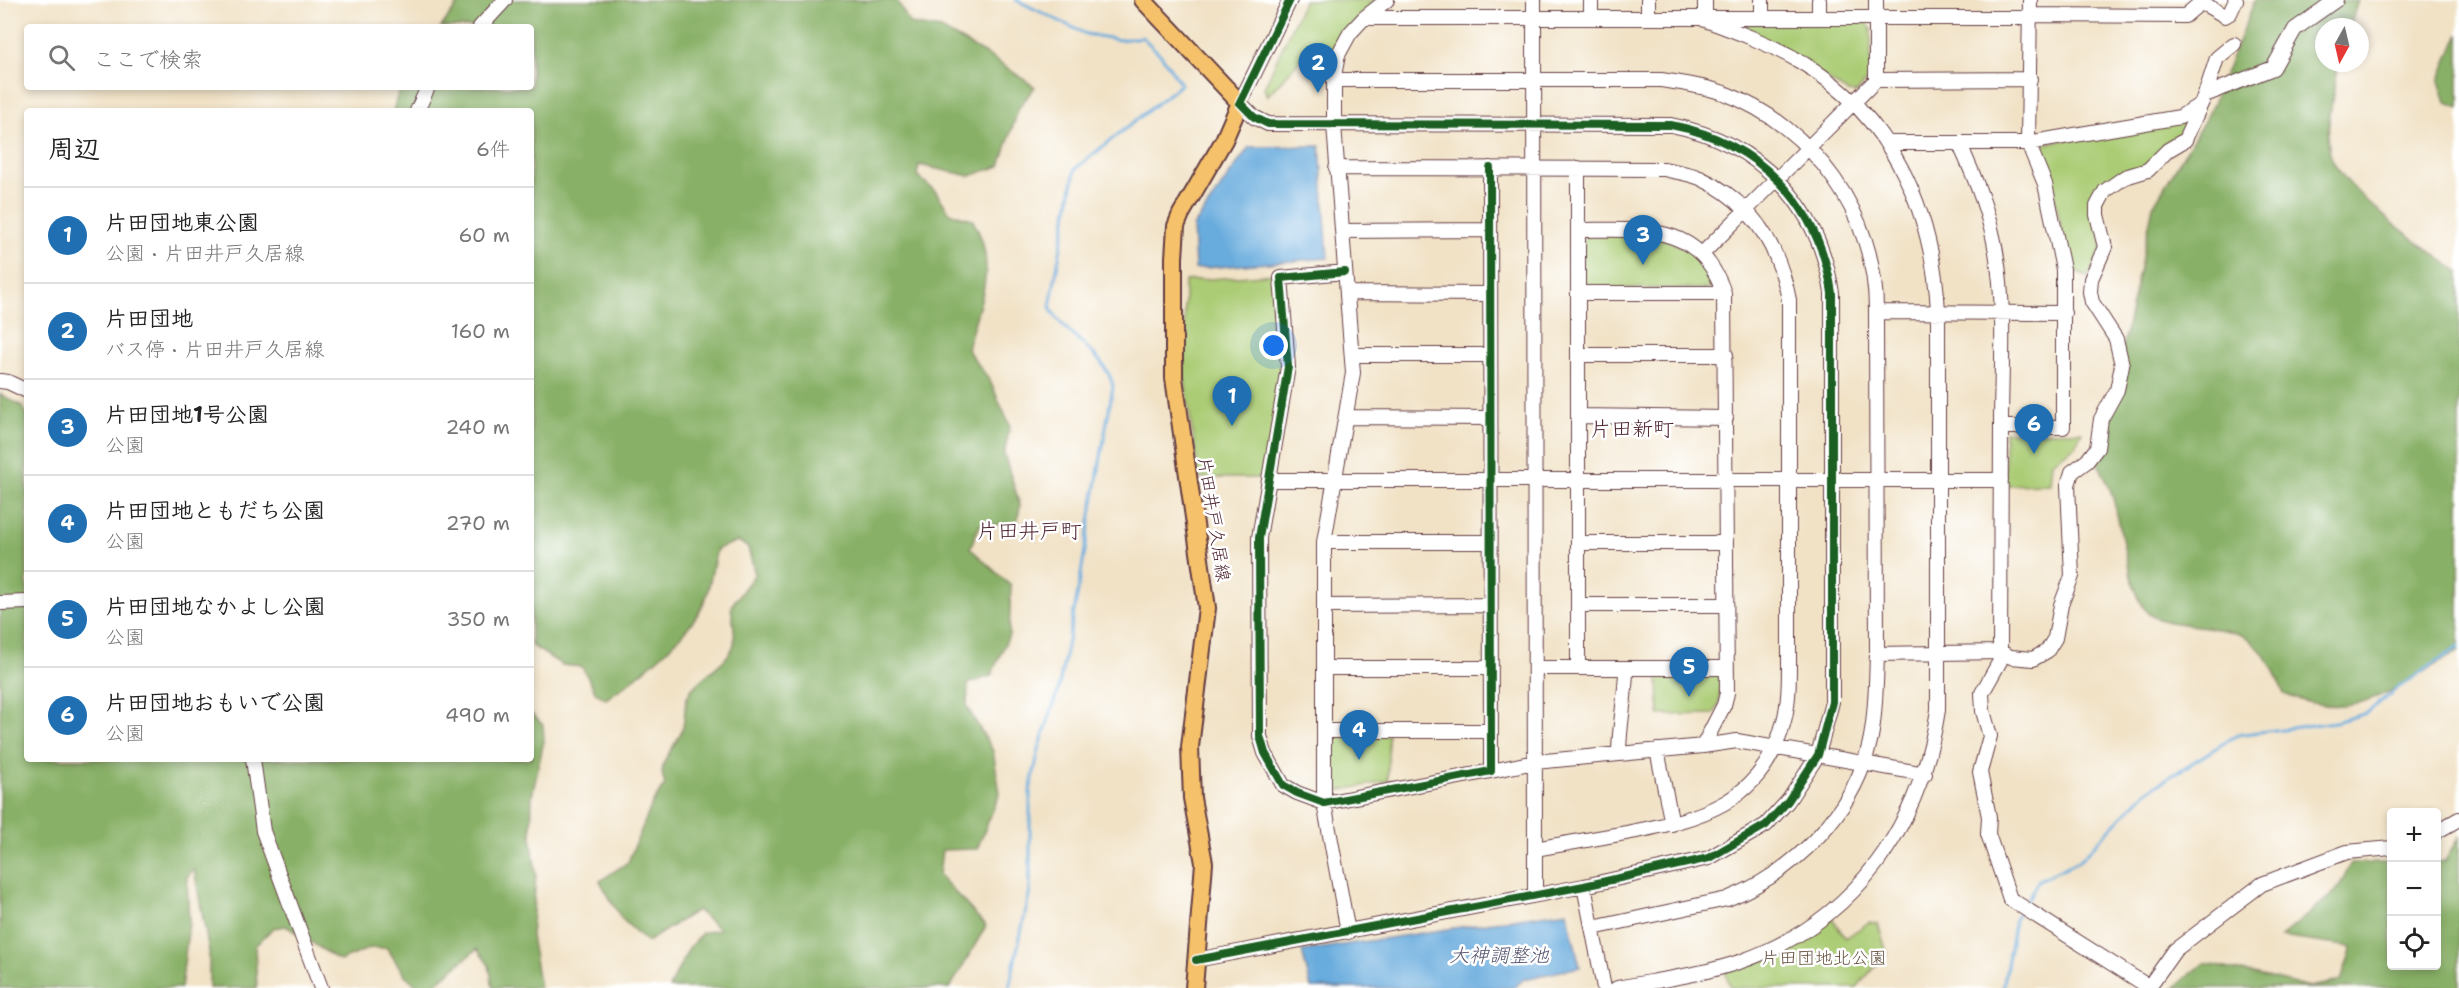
<!DOCTYPE html>
<html lang="ja">
<head>
<meta charset="utf-8">
<style>
	:root { --surface:#fff; --page:#f2f2f2; --text:#222; --muted:#767676; --line:#e0e0e0; --accent:#1f6fb2 }
	body { margin:0; font-family:"Shantell Sans","Klee One",sans-serif; background:var(--page); color:var(--text) }
	.controls { position:absolute; right:18px; bottom:18px; display:grid; overflow:hidden; border-radius:6px; box-shadow:0 3px 9px #0003 }
	.controls button { width:54px; height:54px; display:grid; place-items:center; padding:0; border:0; border-bottom:2px solid var(--line); background:var(--surface); color:var(--text); font:30px sans-serif }
	.compass { position:absolute; left:2315px; top:18px; width:54px; height:54px; border-radius:50%; background:var(--surface); box-shadow:0 3px 9px #0003; rotate:188deg }
	.you { position:absolute; left:1274px; top:346px; width:21px; height:21px; margin:-15px; border:4px solid #fff; border-radius:50%; background:#1a73e8; box-shadow:0 0 0 9px #1a73e833 }
	.badge { display:grid; place-items:center; width:39px; height:39px; border-radius:50%; background:var(--accent); color:#fff; font-size:20px; font-weight:700 }
	.pin { position:absolute; translate:-50% -50px; filter:drop-shadow(0 2px 3px #0008) }
	.pin::after { content:''; position:absolute; top:32px; width:21px; height:18px; background:inherit; clip-path:polygon(0 0,100% 0,50% 100%) }
	.list { margin:0; padding:0; list-style:none }
	h2 { display:flex; justify-content:space-between; align-items:center; height:78px; margin:0; padding:0 24px; font-size:26px }
	h2 small { font-size:20px; font-weight:400; color:var(--muted) }
	.list li { display:grid; grid-template-columns:39px 1fr auto; gap:18px; align-items:center; box-sizing:border-box; height:96px; padding:0 24px; border-top:2px solid var(--line) }
	.list b { display:block; font-size:22px; white-space:nowrap }
	.list p { margin:0; font-size:20px; white-space:nowrap; color:var(--muted) }
	.list em { font-size:20px; font-style:normal; color:var(--muted) }
	.icon { flex:none; width:33px; height:33px; fill:none; stroke:currentColor; stroke-width:2; stroke-linecap:round; stroke-linejoin:round }
	.map { position:relative; flex:none; width:2459px; height:988px; overflow:hidden }
	.search { position:absolute; background:var(--surface); box-shadow:0 3px 9px #0003; left:24px; top:24px; width:510px; height:66px; display:flex; align-items:center; gap:15px; box-sizing:border-box; padding:0 21px; border-radius:6px; color:var(--muted); font-size:22px }
	.panel { position:absolute; background:var(--surface); box-shadow:0 3px 9px #0003; left:24px; top:108px; width:510px; height:654px; border-radius:6px }
	.map>svg:first-child { display:block }
	.green { fill:#abcc74; stroke:#7a7650; stroke-width:1.5 }
	.forest { fill:#88b066; stroke:#696848; stroke-width:1.5 }
	.water { fill:#68abdd; stroke:#596584; stroke-width:1.5 }
	.lines { fill:none; stroke-linecap:round; stroke-linejoin:round }
	.stream { stroke:#68abdd; stroke-width:3 }
	.minor-casing { stroke:#633c42; stroke-width:16 }
	.major-casing { stroke:#633c42; stroke-width:20 }
	.minor { stroke:#fff; stroke-width:14 }
	.major { stroke:#f5c16b; stroke-width:16 }
	.cycleway-casing { stroke:#fff; stroke-width:11 }
	.cycleway { stroke:#1b5e20; stroke-width:8 }
	.labels { text-anchor:middle; stroke-width:5; stroke-linejoin:round; paint-order:stroke }
	.street-label { font-size:18px; fill:#4a1f2b; stroke:#fff }
	.park-label { font-size:18px; fill:#675341; stroke:#fff }
	.water-label { font-size:20px; font-style:italic; fill:#565772; stroke:#fff }
	.quarter-label { font-size:21px; fill:#4a1f2b; stroke:#fff }
</style>
</head>
<body>
<div class="map">
<svg width="2459" height="988" viewBox="0 0 2459 988">
	<rect width="100%" height="100%" fill="#fff"/>
	<filter id="ink" filterUnits="userSpaceOnUse"><feTurbulence type="fractalNoise" baseFrequency=".0167" numOctaves="2"/><feDisplacementMap in="SourceGraphic" scale="12" xChannelSelector="R" yChannelSelector="G"/><feConvolveMatrix kernelMatrix="1 2 1 2 8 2 1 2 1" color-interpolation-filters="sRGB"/></filter>
	<filter id="wash" filterUnits="userSpaceOnUse"><feTurbulence type="fractalNoise" baseFrequency=".008" numOctaves="4" result="noise"/><feDisplacementMap in="SourceGraphic" scale="24" xChannelSelector="R" yChannelSelector="G"/><feGaussianBlur stdDeviation="1.35" result="paint"/><feColorMatrix in="noise" values="0 0 0 0 0 0 0 0 0 0 0 0 0 0 0 0 0 1.4 0 .05"/><feComposite in="paint" operator="in"/></filter>
	<g filter="url(#wash)">
		<rect width="100%" height="100%" fill="#f1e2c6"/>
		<path class="green" d="M1304,0h74l-47,61 -30,-2 -34,37 -3,-8z
			M1864,22l7,6v49l-15,16 -9,-1 -101,-64 1,-5z
			M2194,111l-8,21 -33,30 -52,27 1,60 -14,28 -21,-8c-5,-39 -11,-81 -29,-116l2,-8z
			M1587,235l74,2 29,14 24,30 -3,8 -122,-1 -6,-4v-43z
			M1275,274l8,93 -18,111h-66l-15,-104 1,-93z
			M2005,432h77l-7,14 -23,16 -2,22 -45,1z
			M1658,673l59,1 4,4 -2,26 -5,10 -55,1z
			M1334,735h54v46l-50,10 -7,-4 -1,-48z
			M1831,917l15,21 23,-16 9,2 9,29 -31,35h-125l-6,-16z"/>
		<path class="forest" d="M461,0h436l13,24 31,5 48,27 46,31 -16,20 -19,59 -30,10 -51,-11 -2,10 19,17 14,21 22,6c28,45 7,83 -5,130l23,32 20,45 -6,28 16,51 -3,19 -37,1 -10,23 41,38 -2,49 -18,41 -23,8 -1,23 26,44 7,42 -23,56 -35,1 -3,25 47,51 -36,62h-281l20,-40 13,-15 17,-4 -22,-19 -50,32 -26,-24 -21,-37 28,-19 24,-58 13,-20c-11,-23 14,-38 18,-58 3,-13 0,-25 8,-36 12,-16 33,-24 42,-43 4,-10 -1,-30 -2,-41l24,-32 -7,-26 -10,-7 -21,8c-4,15 -6,30 -10,45 -10,37 -70,84 -101,105l-10,-6 -14,-26 -20,-2 -31,-20v-534h-138l7,-24h131v-60h-90z
			M2255,0h103l-8,27h-26v36h15c-4,23 -17,75 -7,96 19,39 92,87 127,113v379c-62,34 -101,75 -175,43 -7,-18 -18,-42 -34,-54 -24,-18 -92,-11 -104,-29 -21,-32 -23,-83 -35,-119 -3,-10 -9,-20 -13,-29l55,-257 56,-93z
			M2459,33v75l-13,-5 -7,-22z
			M0,394l22,12 5,8v345h504v-46l12,12 1,16 -12,55 -1,39 5,41 -5,60 9,52h-47l-4,-23 -12,-16 -47,39h-11l-15,-14 -17,-26h-17l-30,13 -54,-35 -13,2 -18,18 2,42h-48v-37l-15,-82 -7,8 2,46 -8,65h-181z
			M2459,837v151h-285l30,-25 106,24 31,-6 11,-34 -71,-10 56,-47 14,-27h40l1,103h44l1,-104 8,-1z"/>
		<path class="water" d="M1320,146l8,112 -133,11 -2,-42 56,-80z
			M1567,911l13,56 -56,12 -10,9h-203l-9,-37z"/>
		<g class="lines">
			<path class="stream" d="M2025,903l14,-23 40,-19 68,-70 90,-56 98,-13 32,-9 29,-24 63,-42
				M1009,988l21,-97v-100l9,-42 19,-58 20,-100 35,-205c-7,-33 -49,-50 -63,-79l25,-138 106,-85 -20,-29 -19,-18 -22,3 -34,-6 -70,-34
				M2003,988l12,-69 5,-8"/>
		</g>
	</g>
	<g filter="url(#ink)">
		<g class="lines">
			<defs>
				<path id="minor" d="M1534,0l1,893
					M1648,0v16
					M1705,0v20
					M1762,0v17
					M1819,0v17
					M2030,0l-2,143 17,41 18,85v158h-62l-1,225v9l-18,32 1,18 7,25 -10,36 9,45 -1,17 22,65 139,88
					M2030,15l155,1 14,-12 7,1 19,11 5,-3 6,-13
					M1591,17v-17
					M1364,18h666
					M480,27l25,-27
					M1334,80h327c22,3 42,6 63,13 90,34 153,122 152,219l188,1
					M1876,80l154,-1
					M2205,95l12,-37 17,-14
					M417,111l11,-24
					M1886,143h142l152,-26 21,-13 4,-9 68,-27 22,-39 41,-29
					M1959,143c16,34 31,71 37,109 10,57 5,117 5,175
					M1336,168l328,1c12,3 25,4 36,9 52,24 79,69 89,122v361c0,20 0,41 -5,60 -21,83 -85,98 -158,112 -30,5 -61,11 -91,16
					M1578,168v500
					M1342,231l148,-1
					M1702,254l174,-174v-80
					M1345,272l-64,6 7,89 -29,171 1,198 5,17 18,32 14,8 27,10 167,-32 -1,-603
					M1347,293l143,1
					M1578,293h146
					M1876,312l1,342 123,-2 11,5 22,2 14,-8 8,-13 6,-33 11,-29 -4,-91 4,-13 15,-11 10,-13 4,-29 16,-29 5,-25 -6,-26 -24,-37 -2,-10 1,-13 14,-32 -8,-32v-9l8,-15 20,-14 23,-7 20,-20 17,-10 16,-36
					M1353,355h137
					M1578,355h148
					M0,381l8,1 19,9
					M1578,416l148,2
					M1346,417l144,1
					M1269,480h732
					M1324,542h166
					M1578,543h148
					M0,603l27,-1
					M1578,605h148
					M1324,606l166,-1
					M1324,668h166
					M1535,668h191
					M1324,731h166
					M1703,746l34,-5 188,33
					M1657,750l15,74
					M1619,754c0,-30 7,-57 7,-86
					M253,759l10,72 58,157
					M1491,771l44,-9 168,-16 21,-41 3,-12 -3,-400c-24,-72 -84,-63 -146,-63
					M2436,832l23,-13
					M1584,886l20,102
					M1593,928l134,-29c68,-27 130,-89 144,-162 5,-27 5,-55 6,-83
					M1348,932l-24,-129v-261l29,-169 -19,-248v-49l4,-21 12,-22 14,-15 23,-18
					M1196,960l388,-74 125,-28 57,-33 22,-24 30,-46 14,-53v-409c-13,-89 -73,-151 -161,-168l-403,-1 -14,-7 -14,-14 50,-103
					M1617,988c41,-8 85,-13 125,-27 114,-40 178,-135 196,-251v-399c-5,-101 -47,-196 -137,-249 -31,-18 -63,-30 -96,-42
					M2148,988l27,-38 87,-66 85,-32 45,-4"/>
				<path id="major" d="M1143,0l97,103 -16,37 -43,74 -5,12 -2,32v120l33,230 -17,139 2,51 12,65 -10,125"/>
			</defs>
			<use href="#minor" class="minor-casing"/>
			<use href="#major" class="major-casing"/>
			<use href="#minor" class="minor"/>
			<use href="#major" class="major"/>
			<defs>
				<path id="cycleway" d="M1345,272l-64,6 7,89 -29,171 1,198 5,17 18,32 14,8 27,10 167,-32 -1,-603
					M1196,960l388,-74 125,-28 57,-33 22,-24 30,-46 14,-53v-409c-13,-89 -73,-151 -161,-168l-403,-1 -14,-7 -14,-14 50,-103"/>
			</defs>
			<use href="#cycleway" class="cycleway-casing"/>
			<use href="#cycleway" class="cycleway"/>
		</g>
	</g>
	<g class="labels">
		<g class="street-label">
			<text transform="translate(1214 519) rotate(81)" y="6">片田井戸久居線</text>
		</g>
		<g class="park-label">
			<text x="1824" y="964">片田団地北公園</text>
		</g>
		<g class="water-label">
			<text x="1499" y="962">大神調整池</text>
		</g>
		<g class="quarter-label">
			<text x="1632" y="436">片田新町</text>
			<text x="1029" y="538">片田井戸町</text>
		</g>
	</g>
</svg>
<div class="controls">
<button>+</button>
<button>−</button>
<button><svg class="icon" aria-label="locate" viewBox="0 0 24 24"><circle cx="12" cy="12" r="6"/><path d="M12 2v4M12 18v4M2 12h4M18 12h4"/></svg></button>
</div>
<svg class="compass" viewBox="-18 -18 36 36"><path d="M0-13l5 13h-10z" fill="#e53935"/><path d="M0 13l5-13h-10z" fill="#767676"/></svg>
<div class="you"></div>
<div class="pin badge" style="left:1232px;top:426px">1</div>
<div class="pin badge" style="left:1318px;top:93px">2</div>
<div class="pin badge" style="left:1643px;top:265px">3</div>
<div class="pin badge" style="left:1359px;top:760px">4</div>
<div class="pin badge" style="left:1689px;top:697px">5</div>
<div class="pin badge" style="left:2034px;top:454px">6</div>
<div class="search"><svg class="icon" aria-label="search" viewBox="0 0 24 24"><circle cx="10" cy="10" r="6"/><path d="M15 15l6 6"/></svg>ここで検索</div>
<section class="panel">
<h2>周辺<small>6件</small></h2>
<ul class="list">
<li><span class="badge">1</span><div><b>片田団地東公園</b><p>公園 · 片田井戸久居線</p></div><em>60 m</em></li>
<li><span class="badge">2</span><div><b>片田団地</b><p>バス停 · 片田井戸久居線</p></div><em>160 m</em></li>
<li><span class="badge">3</span><div><b>片田団地1号公園</b><p>公園</p></div><em>240 m</em></li>
<li><span class="badge">4</span><div><b>片田団地ともだち公園</b><p>公園</p></div><em>270 m</em></li>
<li><span class="badge">5</span><div><b>片田団地なかよし公園</b><p>公園</p></div><em>350 m</em></li>
<li><span class="badge">6</span><div><b>片田団地おもいで公園</b><p>公園</p></div><em>490 m</em></li>
</ul>
</section>
</div>
</body>
</html>
